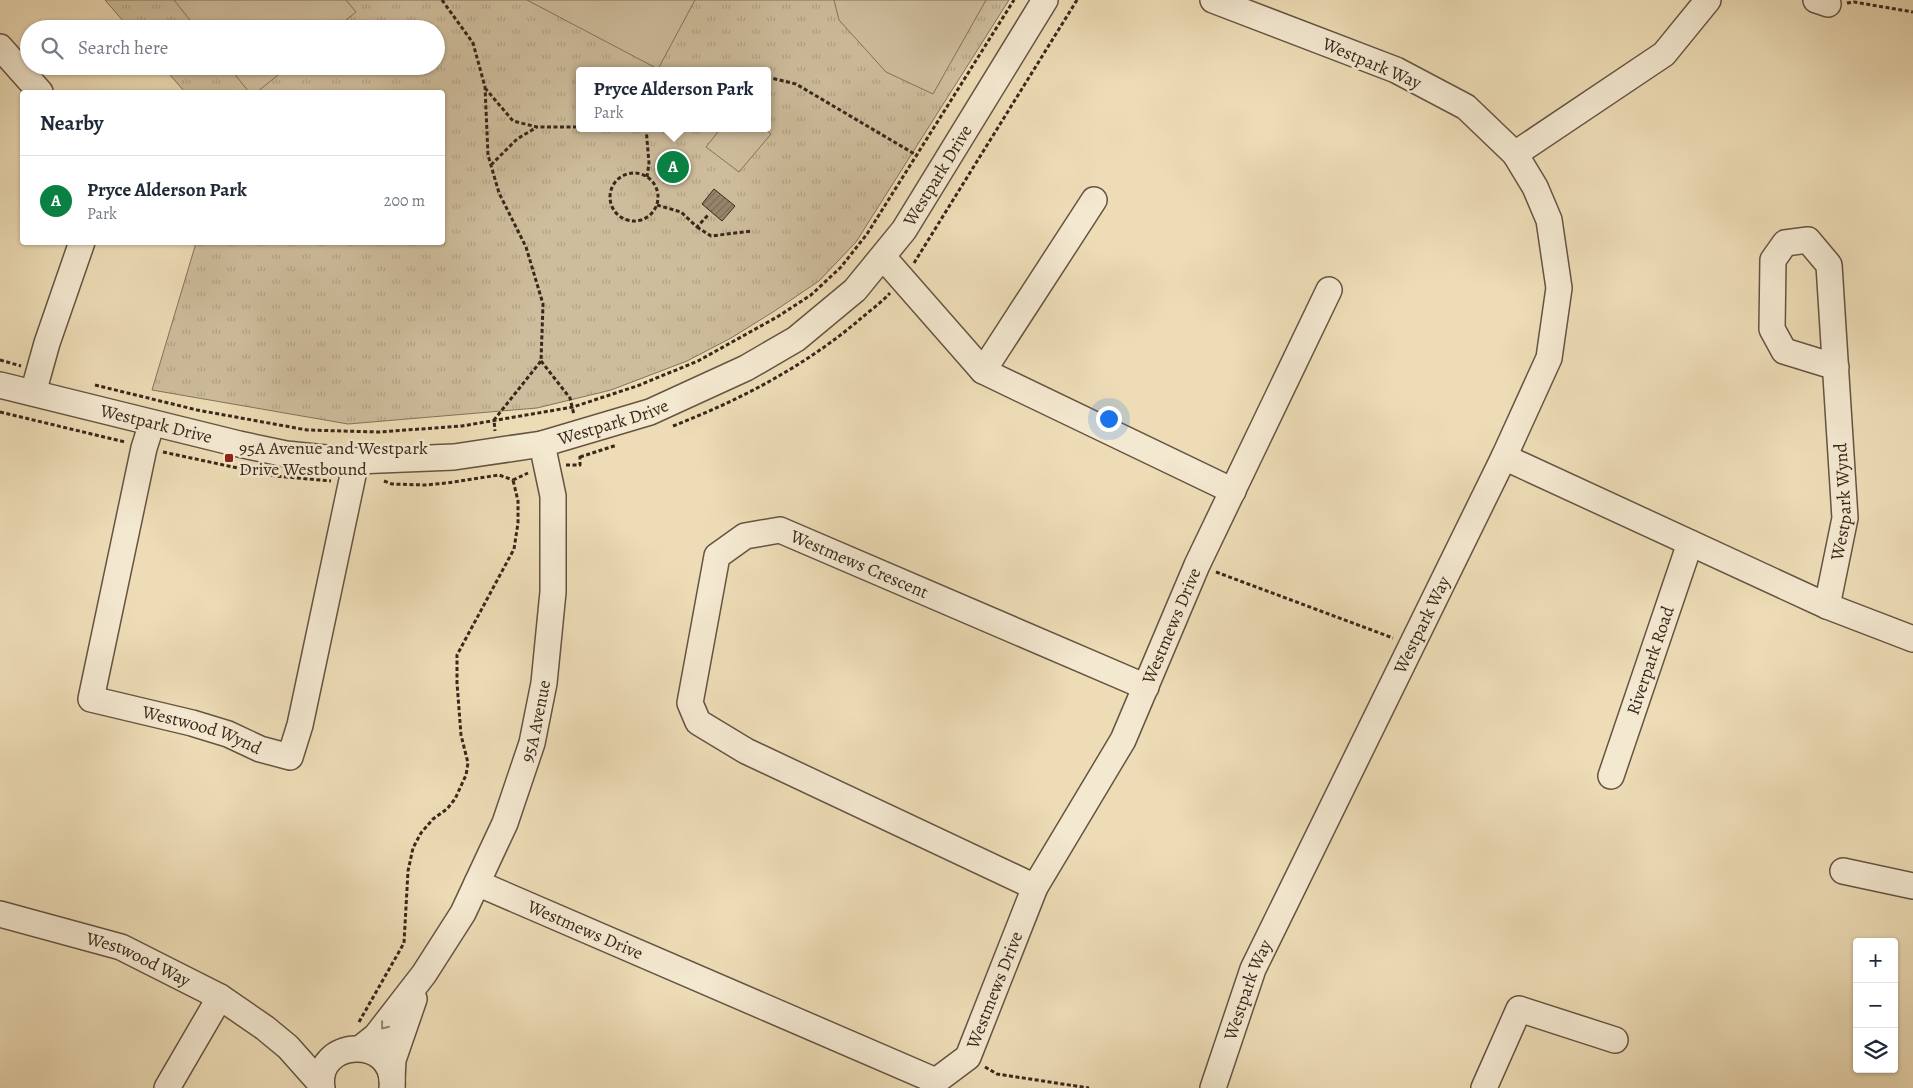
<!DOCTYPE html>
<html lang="en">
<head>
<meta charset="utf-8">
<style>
	:root { --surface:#fff; --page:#f2f2f3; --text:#1f2937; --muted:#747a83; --line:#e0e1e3; --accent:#0b8043 }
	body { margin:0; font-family:Alegreya,serif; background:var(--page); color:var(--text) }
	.controls { position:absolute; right:15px; bottom:15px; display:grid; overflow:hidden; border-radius:5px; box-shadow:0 1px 4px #0004 }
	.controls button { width:45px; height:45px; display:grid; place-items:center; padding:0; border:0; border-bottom:1px solid var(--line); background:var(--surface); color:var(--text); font:25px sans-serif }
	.you { position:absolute; left:1108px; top:418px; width:18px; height:18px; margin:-12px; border:4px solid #fff; border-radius:50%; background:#1a73e8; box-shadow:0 0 0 8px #1a73e833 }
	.badge { display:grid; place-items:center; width:32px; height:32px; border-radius:50%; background:var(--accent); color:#fff; font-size:16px; font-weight:700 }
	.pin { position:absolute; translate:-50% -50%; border:2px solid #fff; box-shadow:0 1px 5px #0006 }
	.popup { position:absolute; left:576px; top:67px; width:195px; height:65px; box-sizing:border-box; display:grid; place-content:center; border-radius:5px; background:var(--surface); filter:drop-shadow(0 1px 4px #0005); font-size:16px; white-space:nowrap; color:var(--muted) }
	.popup b { font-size:19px; color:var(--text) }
	.popup::after { content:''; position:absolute; left:50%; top:100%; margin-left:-10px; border:10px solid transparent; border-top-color:var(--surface) }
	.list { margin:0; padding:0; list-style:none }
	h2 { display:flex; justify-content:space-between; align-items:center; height:65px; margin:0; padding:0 20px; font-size:21px }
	h2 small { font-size:16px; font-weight:400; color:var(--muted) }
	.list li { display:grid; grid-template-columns:32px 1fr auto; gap:15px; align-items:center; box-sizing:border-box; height:90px; padding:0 20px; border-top:1px solid var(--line) }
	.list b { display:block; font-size:19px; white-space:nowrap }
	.list p { margin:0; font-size:16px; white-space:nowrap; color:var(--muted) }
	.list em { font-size:16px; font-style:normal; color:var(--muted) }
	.icon { flex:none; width:28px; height:28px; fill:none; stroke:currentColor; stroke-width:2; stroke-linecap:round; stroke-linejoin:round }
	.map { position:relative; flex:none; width:1913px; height:1088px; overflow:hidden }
	.search { position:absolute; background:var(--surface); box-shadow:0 1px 4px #0004; left:20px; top:20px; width:425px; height:55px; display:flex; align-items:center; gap:12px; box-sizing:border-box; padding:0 18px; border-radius:28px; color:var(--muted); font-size:19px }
	.panel { position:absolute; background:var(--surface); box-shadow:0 1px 4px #0004; left:20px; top:90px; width:425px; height:155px; border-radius:5px }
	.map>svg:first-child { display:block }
	.park { fill:url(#park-tufts); stroke:#84725c; fill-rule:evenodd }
	.pitch { fill:#cebd9c; stroke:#84725c }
	.building { fill:url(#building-hatch); stroke:#39271b }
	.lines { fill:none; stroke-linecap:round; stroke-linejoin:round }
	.minor-casing { stroke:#665442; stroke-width:28 }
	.path { stroke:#39271b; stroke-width:3; stroke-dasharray:4 2.5; stroke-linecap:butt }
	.minor { stroke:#f3e8d0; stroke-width:25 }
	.oneway { stroke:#968876 }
	.poi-dot { fill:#8f2418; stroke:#f3e8d0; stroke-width:2 }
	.labels { text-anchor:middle; stroke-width:5; stroke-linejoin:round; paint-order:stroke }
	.street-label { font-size:18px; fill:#39271b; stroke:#f3e8d0 }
	.poi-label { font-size:18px; fill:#39271b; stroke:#f3e8d0; text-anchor:start }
</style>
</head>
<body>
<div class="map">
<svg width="1913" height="1088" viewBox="0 0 1913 1088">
	<defs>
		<pattern id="park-tufts" width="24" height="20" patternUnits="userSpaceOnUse" patternTransform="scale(1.25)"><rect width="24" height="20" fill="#cebd9c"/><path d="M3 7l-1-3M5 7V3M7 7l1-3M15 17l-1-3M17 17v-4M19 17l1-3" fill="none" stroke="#b2a286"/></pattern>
		<pattern id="building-hatch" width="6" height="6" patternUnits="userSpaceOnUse" patternTransform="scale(1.25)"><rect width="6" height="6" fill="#97856c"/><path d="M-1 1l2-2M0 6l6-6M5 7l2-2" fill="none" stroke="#7c6d58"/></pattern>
	</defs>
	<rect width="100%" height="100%" fill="#eddcb6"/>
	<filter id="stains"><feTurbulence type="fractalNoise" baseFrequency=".004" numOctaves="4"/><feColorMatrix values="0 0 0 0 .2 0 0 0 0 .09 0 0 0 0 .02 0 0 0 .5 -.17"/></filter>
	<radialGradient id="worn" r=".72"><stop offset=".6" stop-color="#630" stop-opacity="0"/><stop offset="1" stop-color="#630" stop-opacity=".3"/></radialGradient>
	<path class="park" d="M105,0h904l-153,242 -37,39 -46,31 -42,26 -44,23 -76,29 -74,18 -189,16 -196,-34 44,-147 246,-1v-150h-257l-23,-26h274v-37h-306zM579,71h188v57h-188z"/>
	<path class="pitch" d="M174,0h172l10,12 -21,17h-138z
		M527,0h168l-37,69z
		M834,0h152l-53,94 -47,-22 -47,-52z
		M228,66h61l-32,26h-8z
		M721,128h43l7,6 -32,38 -33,-25z"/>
	<path class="building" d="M714,189l21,17 -13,15 -20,-17z"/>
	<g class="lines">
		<defs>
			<g id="minor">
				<path d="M1816,0l12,4"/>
				<path d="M0,47l40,45"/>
				<path d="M1515,154l149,-100 44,-54"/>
				<path d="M883,257l100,114 250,120"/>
				<path d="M983,371l111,-171"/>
				<path id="s1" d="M0,385l239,59 47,10 70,7 98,-4 88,-13 108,-32 96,-44 50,-29 59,-49 49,-60 141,-230"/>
				<path d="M33,393l14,-50 35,-101"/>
				<path id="s2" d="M152,423l-8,25 -53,251 101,24 36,11 32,15 30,8 10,-32 56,-264"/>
				<path d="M1504,457l323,149 86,33"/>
				<path id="s3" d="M1827,606l18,-88 -16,-253 -21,-25 -23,3 -12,17 -1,69 12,22 52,16"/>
				<path id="s4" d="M1611,776l79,-233"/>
				<path d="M1843,871l70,15"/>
				<path id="s5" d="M477,883l459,198 32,-24 67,-170 88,-147 74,-175 132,-275"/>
				<path id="s6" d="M1035,887l-289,-136 -48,-29 -8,-19 27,-147 28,-20 35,-6 366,157"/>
				<path id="s7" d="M0,914l121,33 99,50 45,31 23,19 33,37"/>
				<path id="s8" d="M361,1048l15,-12 48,-62 39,-61 42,-90 27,-80 12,-60 9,-91v-96l-11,-52"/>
				<path d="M392,1080l1,-20 21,-61"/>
				<path d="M167,1088l53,-91"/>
				<path d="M322,1088c-8,-50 75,-54 70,0"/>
				<path id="s9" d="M1213,1088l40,-119 251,-512 45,-99 10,-70 -10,-68 -14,-33 -20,-33 -49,-47 -70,-37 -183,-70"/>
				<path d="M1484,1088l35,-79 96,31"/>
			</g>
		</defs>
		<use href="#minor" class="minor-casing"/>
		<path class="path" d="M442,0l31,43 12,44 3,68 11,38 27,54 17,57 -2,57 -47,59 1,11
			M1847,3l7,-1 59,10
			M767,77l29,7 122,72
			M485,88l28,33 24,6h42
			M646,128l3,35 -2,14
			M491,165l26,-26 20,-12
			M610 197a24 24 0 1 1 48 0a24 24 0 1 1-48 0Z
			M657,205l24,7 16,15 12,-13
			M697,227l14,9 41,-5
			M914,263l163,-263
			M0,360l21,6
			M541,361l29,37 4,17
			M95,385l102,25 110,20 72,2 83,-6 111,-19 64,-21 61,-25 79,-44 34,-22 30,-28 26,-33 147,-234
			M0,412l125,30
			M673,426c67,-26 130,-59 185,-105 10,-9 23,-18 32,-28
			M163,452l112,24 56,5
			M580,457l37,-12
			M566,465h14v-9
			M513,480l15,-7
			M384,481l8,3 34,1 21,-2 52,-8 14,5
			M1216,572l177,66
			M359,1022l45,-79 4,-72 5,-23 8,-15 12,-14 14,-10 8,-10 11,-24 2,-12 -7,-28 -4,-52v-28l57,-106 4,-26v-22l-5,-21
			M985,1067l12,7 92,14"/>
		<use href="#minor" class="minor"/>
	</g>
	<defs><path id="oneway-chevron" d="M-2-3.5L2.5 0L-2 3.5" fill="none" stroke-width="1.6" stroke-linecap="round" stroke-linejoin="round" transform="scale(1.25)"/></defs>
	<use class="oneway" href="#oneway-chevron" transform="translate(384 1026) rotate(128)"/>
	<rect class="poi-dot" x="224" y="453" width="10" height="10" rx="2.5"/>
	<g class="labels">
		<g class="street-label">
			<text transform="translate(1372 63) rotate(23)" y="6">Westpark Way</text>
			<text dy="6" stroke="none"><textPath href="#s1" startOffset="1046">Westpark Drive</textPath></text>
			<text dy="6" stroke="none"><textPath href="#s1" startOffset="626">Westpark Drive</textPath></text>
			<text dy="6" stroke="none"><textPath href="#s1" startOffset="161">Westpark Drive</textPath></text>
			<text dy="6" stroke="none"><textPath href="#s3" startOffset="106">Westpark Wynd</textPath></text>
			<text dy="6" stroke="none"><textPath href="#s6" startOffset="702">Westmews Crescent</textPath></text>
			<text dy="6" stroke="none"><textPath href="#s9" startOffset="509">Westpark Way</textPath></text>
			<text dy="6" stroke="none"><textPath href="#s5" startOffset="1018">Westmews Drive</textPath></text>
			<text dy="6" stroke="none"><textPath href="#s4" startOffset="122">Riverpark Road</textPath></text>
			<text dy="6" stroke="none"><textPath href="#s8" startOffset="376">95A Avenue</textPath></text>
			<text dy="6" stroke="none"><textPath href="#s2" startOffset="398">Westwood Wynd</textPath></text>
			<text dy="6" stroke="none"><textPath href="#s5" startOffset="118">Westmews Drive</textPath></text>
			<text dy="6" stroke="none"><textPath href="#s7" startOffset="146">Westwood Way</textPath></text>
			<text dy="6" stroke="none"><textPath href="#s5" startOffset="612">Westmews Drive</textPath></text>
			<text dy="6" stroke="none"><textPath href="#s9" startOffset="104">Westpark Way</textPath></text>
		</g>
		<g class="poi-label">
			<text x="239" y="454">95A Avenue and Westpark<tspan x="239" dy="21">Drive Westbound</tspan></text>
		</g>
	</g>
	<rect width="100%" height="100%" filter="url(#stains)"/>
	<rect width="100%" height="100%" fill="url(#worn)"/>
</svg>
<div class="controls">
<button>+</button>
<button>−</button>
<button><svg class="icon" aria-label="layers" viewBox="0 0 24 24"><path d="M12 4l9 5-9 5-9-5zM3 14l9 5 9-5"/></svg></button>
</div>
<div class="you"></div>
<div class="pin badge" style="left:673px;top:167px">A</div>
<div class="popup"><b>Pryce Alderson Park</b>Park</div>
<div class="search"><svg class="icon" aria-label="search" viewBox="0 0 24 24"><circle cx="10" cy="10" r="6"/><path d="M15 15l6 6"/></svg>Search here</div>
<section class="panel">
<h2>Nearby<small></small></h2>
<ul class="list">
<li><span class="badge">A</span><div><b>Pryce Alderson Park</b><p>Park</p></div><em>200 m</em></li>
</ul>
</section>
</div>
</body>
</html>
